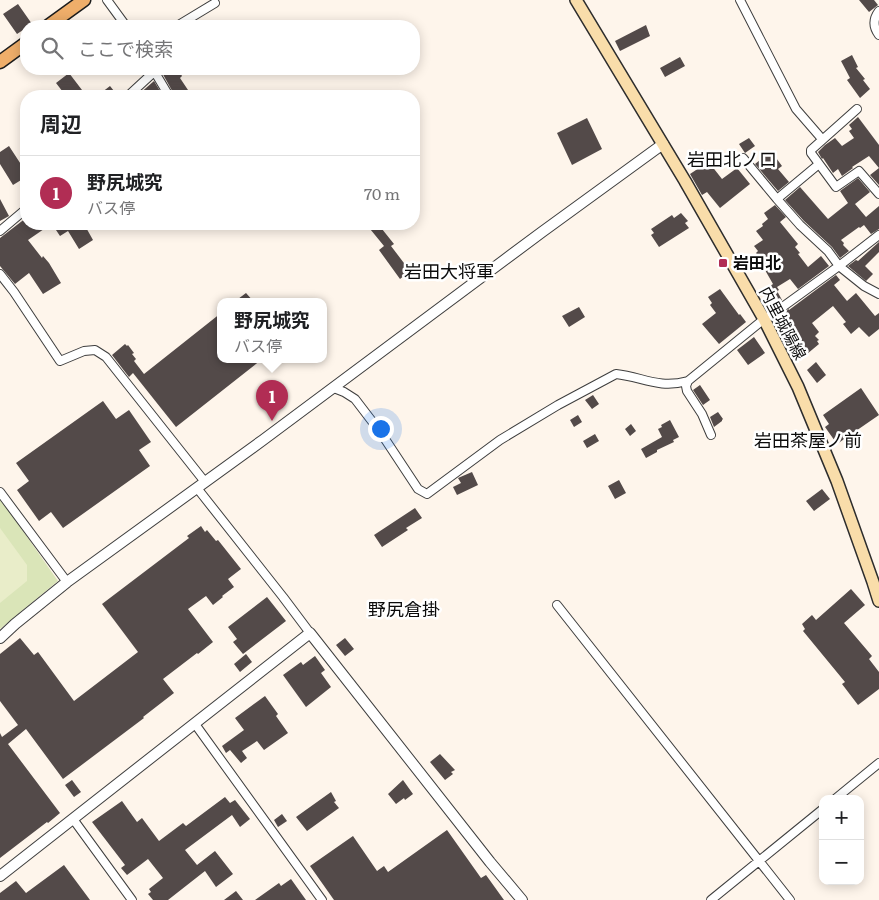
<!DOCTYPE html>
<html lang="ja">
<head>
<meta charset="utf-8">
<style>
	:root { --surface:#fff; --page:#f6f6f6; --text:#202124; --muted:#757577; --line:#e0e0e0; --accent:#b12d54 }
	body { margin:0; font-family:Literata,"Noto Sans JP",serif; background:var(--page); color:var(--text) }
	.controls { position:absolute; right:15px; bottom:15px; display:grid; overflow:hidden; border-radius:10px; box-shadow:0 2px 12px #0003 }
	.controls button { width:45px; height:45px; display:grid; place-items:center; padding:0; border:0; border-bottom:1px solid var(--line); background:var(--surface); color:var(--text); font:25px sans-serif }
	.you { position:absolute; left:380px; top:428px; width:18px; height:18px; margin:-12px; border:4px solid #fff; border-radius:50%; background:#1a73e8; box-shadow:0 0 0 8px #1a73e833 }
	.badge { display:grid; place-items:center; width:32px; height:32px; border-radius:50%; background:var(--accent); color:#fff; font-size:16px; font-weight:700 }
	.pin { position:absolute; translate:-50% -41px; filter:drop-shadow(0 1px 2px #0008) }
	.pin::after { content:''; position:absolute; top:26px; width:18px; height:15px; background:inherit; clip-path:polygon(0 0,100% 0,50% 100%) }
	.popup { position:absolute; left:217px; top:298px; width:110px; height:65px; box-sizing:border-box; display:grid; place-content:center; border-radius:10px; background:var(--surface); filter:drop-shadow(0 1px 4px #0005); font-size:16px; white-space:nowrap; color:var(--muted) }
	.popup b { font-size:19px; color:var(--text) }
	.popup::after { content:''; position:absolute; left:50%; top:100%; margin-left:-10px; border:10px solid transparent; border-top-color:var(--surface) }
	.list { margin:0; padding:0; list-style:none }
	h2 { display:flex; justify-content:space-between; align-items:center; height:65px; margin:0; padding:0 20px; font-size:21px }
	h2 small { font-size:16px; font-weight:400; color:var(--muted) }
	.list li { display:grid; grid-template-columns:32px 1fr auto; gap:15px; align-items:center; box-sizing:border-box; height:75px; padding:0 20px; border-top:1px solid var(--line) }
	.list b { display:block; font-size:19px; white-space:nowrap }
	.list p { margin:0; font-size:16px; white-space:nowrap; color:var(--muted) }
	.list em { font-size:16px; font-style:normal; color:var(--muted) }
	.icon { flex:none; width:28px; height:28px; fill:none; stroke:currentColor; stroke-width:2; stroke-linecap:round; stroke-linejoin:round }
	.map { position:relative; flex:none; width:879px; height:900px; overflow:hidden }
	.search { position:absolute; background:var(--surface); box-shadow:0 2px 12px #0003; left:20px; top:20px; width:400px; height:55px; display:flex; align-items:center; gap:12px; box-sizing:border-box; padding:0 18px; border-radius:20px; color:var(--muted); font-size:19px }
	.panel { position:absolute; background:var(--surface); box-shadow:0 2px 12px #0003; left:20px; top:90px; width:400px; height:140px; border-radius:20px }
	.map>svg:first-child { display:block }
	.green { fill:#dae5b8 }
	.pitch { fill:#e9edc9 }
	.building { fill:#534a49 }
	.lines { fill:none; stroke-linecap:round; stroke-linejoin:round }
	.minor-casing { stroke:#3e3e3e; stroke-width:10 }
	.tertiary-casing { stroke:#3e3e3e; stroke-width:12 }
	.secondary-casing { stroke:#2d2d2d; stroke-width:14 }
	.primary-casing { stroke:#1c1c1c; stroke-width:15 }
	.minor { stroke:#fff; stroke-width:8 }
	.tertiary { stroke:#fff; stroke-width:10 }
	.secondary { stroke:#f9ddaa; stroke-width:11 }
	.primary { stroke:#efae6a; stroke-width:12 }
	.poi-dot { fill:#b12d54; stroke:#fff; stroke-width:2 }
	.labels { text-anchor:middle; stroke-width:5; stroke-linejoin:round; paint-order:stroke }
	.poi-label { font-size:16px; font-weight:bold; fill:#0b0b0b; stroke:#fff; text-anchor:start }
	.street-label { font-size:16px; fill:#0b0b0b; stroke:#fff }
	.neighbourhood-label { font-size:18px; fill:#0b0b0b; stroke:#fff }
</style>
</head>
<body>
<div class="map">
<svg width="879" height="900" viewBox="0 0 879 900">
	<rect width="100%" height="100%" fill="#fef5eb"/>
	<path class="green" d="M0,498l58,83 -58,48z"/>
	<path class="pitch" d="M0,528l27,37v16l-27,22z"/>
	<path class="building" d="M859,0h15l4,5 -9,7z
		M18,4l14,20 -6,2v2l-9,6 -14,-20z
		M646,25l4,11 -30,15 -5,-10z
		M852,55l6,12 -2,1 9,11 -2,1 7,9 -10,9 -13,-18 3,-2 -9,-17z
		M680,57l5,9 -20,11 -5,-9z
		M160,69h18l4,7 -2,2 10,15 -5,3h-10z
		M69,73l13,17 -9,6h-7l-10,-13z
		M154,81l9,15h-27l2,-1z
		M110,86l8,10h-21z
		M858,117l21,28v40l-9,-10 9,-7 -10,-12 -17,11 1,1 -11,8 -4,-7 -5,4 -10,-15 -1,1 -4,-7 7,-7 10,-7 7,8 12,-8 -5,-7 3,-2 -3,-4z
		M587,118l15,31 -30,16 -15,-32z
		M749,138l6,8 -10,7 -6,-9z
		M9,146l17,26v5l-13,8 -13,-21v-12z
		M771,151l11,15 -4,3 11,13 -11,9 -23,-27z
		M705,164l2,4 4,-3 11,14 15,-11 13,16 -30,24 -13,-16 -5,3 -12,-21z
		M858,178l12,14 -15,12 11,13 13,-11v23l-8,5 -7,-9 -4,3 -1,-1 -18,13 3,3 -1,2 6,6 -9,7 -8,-11 -28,-26 -19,-21 15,-13 28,32 20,-16 -8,-12z
		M0,199l9,17 -9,5z
		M775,205l11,12 -6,5 18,22 -3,3 5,6 -2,1 10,13 13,-11 8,10 -31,23 -8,-10 -13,8 2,3 -2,1 5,9 -10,7 -10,-15 11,-8 -8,-14 3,-1 -12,-16 2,-2 -4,-5 9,-6 -7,-9 7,-5 -1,-2 6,-5 -4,-6z
		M681,213l7,8 -3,2 4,5 -30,19 -8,-12 3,-2 -3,-4 21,-14 2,3z
		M26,218v6h15l3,5 -16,11 14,18 1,-2 6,7 12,20 -18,11 -14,-21 -14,11 -15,-18v-28z
		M58,224h26l9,16 -14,9 -11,-18 -8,5 -6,-9z
		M366,224h12l16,20 -3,2 19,25 -10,8 -21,-29 5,-4z
		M879,242v10l-14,14 8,8 -7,7 -18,-15 8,-6 2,1z
		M836,275l4,5 -6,5 13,16 9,-8 19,23 4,-3v16l-10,8 -10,-10 -8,7 -8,-10 3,-2 -13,-16 -21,17 7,9 -4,4 4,4 -2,1 2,3 -12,10 -17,-20 -3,2 -11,-16 2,-3 11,-8v1z
		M720,289l19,26 1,-1 6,8 -27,22 -17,-20 14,-11 -6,-8 2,-2 -4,-6z
		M246,293l8,9h-20z
		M579,307l6,10 -16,10 -7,-11z
		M221,313v47h40l-85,67 -43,-54 -4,4 -17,-22 13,-11 2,2 1,-1 6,8 -2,1 4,5 -2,2 10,13z
		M754,337l11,16 -17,12 -11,-15z
		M816,362l10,13 -9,8 -10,-13z
		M700,385l10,15 -7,5 -10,-15z
		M861,388l18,27 -42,29 -12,-17 4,-3 -6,-9z
		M593,395l6,9 -7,5 -7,-9z
		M103,401l13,18 13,-9 22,32 -12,8 11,16 -87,62 -12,-16 -12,9 -22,-31 12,-9 -13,-18z
		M718,412l5,7 -1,1v1l-8,6 -4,-10z
		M578,415l4,7 -8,5 -4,-7z
		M670,420l9,17 -6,3 1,2 -17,8v2l-11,6 -5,-9 21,-12 -4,-8 4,-2 -1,-2z
		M631,424l5,7 -6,5 -5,-7z
		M595,434l4,7 -12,7 -4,-7z
		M472,472l6,13 -21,10 -4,-8 8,-4 -3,-5z
		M619,480l7,13 -11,6 -7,-13z
		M822,489l8,10 -16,12 -8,-10z
		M415,508l7,10 -16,10 2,2 -26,17 -8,-12z
		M201,526l4,6 2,-2 9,11 2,-1 23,29 -13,10 6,8 -12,9 1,1 -10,8 -7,-9 -18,13 25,33 -15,12 -1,-1 -34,26 11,14 -31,24 1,1 -81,61 -37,-50 -18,15 52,69 -12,10 -1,-1 -47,36v-125l2,4 16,-12 -18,-24v-47l20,-16 14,17 4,-3 36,49 64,-49 -36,-48 87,-66 -2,-2z
		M851,589l14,16 -21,18 28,33 -3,3 10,13v17l-21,16 -16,-21 3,-2 -42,-51 2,-2 -3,-5 10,-9 4,5z
		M267,597l19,24 -43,33 -10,-12 4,-3 -9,-12z
		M345,638l9,11 -9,7 -9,-11z
		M246,654l6,8 -12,10 -6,-8z
		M315,656l10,14 -4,3 10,14 -25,20 -23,-32 18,-13 2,3z
		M265,696l13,18 -2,2 12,17 -24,17 -7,-9 -15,10 5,7 -6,5 -11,-13 -4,3 -4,-7 22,-16 -9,-12z
		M440,754l15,16 -4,2 2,2 -8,6 -15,-18z
		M72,780l9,12 -7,5 -9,-12z
		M403,780l10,14 -8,6 -1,-2 -8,6 -8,-10z
		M331,792l5,9 -2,1 5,6 -32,23 -11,-14z
		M225,797l5,6 5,-3 15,19 -10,8 -8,-12 -47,35 12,15 18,-14 18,23 -17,13 -11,-16 -37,29h-15l-5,-6 3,-2 -2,-3 14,-11 -15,-19 -21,16 -6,-7 4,-3 -33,-43 30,-21 15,21 5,-4 17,23 24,-18 3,3z
		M282,814l5,7 -9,6 -4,-7z
		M447,830l34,48 5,-3 18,25h-170l-24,-34 43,-30 24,35 7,-5 4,6z
		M64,865l26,35h-90v-7l16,-12 10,12z
		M291,879l15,21h-51l24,-17 2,3z
		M236,891l7,9h-19z"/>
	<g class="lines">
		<defs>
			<path id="minor" d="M107,0l19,26
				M740,0l56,109 26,30
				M879,11c-6,8 -6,16 0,24
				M177,26l38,-23
				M153,69l16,27
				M128,96l27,-25
				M857,109l-46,41v3l25,34 23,-16 20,23
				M743,158l34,41 23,26 28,26 11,15 25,20 15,8
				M777,199l42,-35
				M0,231l26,-22
				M0,274l14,18 46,69 24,-10 11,-1 11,7 99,125
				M688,381l-2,5 1,5 15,23 9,21
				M334,388l10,4 11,7 26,34 37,56 9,5 73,-54 58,-35 58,-31c27,3 42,15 72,7l76,-62 13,-8 62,-45 40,-31
				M197,488l86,109 27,36
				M0,492l67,90
				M557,605l233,295
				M195,724l127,176
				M835,799l44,-36
				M73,819l59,81
				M711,900l112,-91"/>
			<path id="tertiary" d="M0,638l15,-14 52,-42 196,-142 279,-208 121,-88
				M0,876l310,-243 180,229 32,38"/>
			<path id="secondary" d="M576,0l109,181 79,138 34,68 39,94 36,101 6,19"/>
			<path id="primary" d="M48,26l36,-26
				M0,62l26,-19"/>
		</defs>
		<use href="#minor" class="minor-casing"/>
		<use href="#tertiary" class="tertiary-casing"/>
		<use href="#secondary" class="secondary-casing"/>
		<use href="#primary" class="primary-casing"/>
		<use href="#minor" class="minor"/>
		<use href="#tertiary" class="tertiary"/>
		<use href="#secondary" class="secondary"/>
		<use href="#primary" class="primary"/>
	</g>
	<rect class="poi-dot" x="718" y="258" width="10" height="10" rx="2.5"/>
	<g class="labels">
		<g class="poi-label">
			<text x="733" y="269">岩田北</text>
		</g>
		<g class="street-label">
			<text transform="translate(783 323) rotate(62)" y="6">内里城陽線</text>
		</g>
		<g class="neighbourhood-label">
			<text x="732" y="166">岩田北ノ口</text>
			<text x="449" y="278">岩田大将軍</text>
			<text x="808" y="447">岩田茶屋ノ前</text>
			<text x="404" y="616">野尻倉掛</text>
		</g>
	</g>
</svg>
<div class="controls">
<button>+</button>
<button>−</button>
</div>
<div class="you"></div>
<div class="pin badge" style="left:272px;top:421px">1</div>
<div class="popup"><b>野尻城究</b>バス停</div>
<div class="search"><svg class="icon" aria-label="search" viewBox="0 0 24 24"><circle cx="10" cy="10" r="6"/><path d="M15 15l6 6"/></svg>ここで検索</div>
<section class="panel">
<h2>周辺<small></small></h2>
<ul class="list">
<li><span class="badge">1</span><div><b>野尻城究</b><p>バス停</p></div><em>70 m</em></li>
</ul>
</section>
</div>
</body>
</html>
